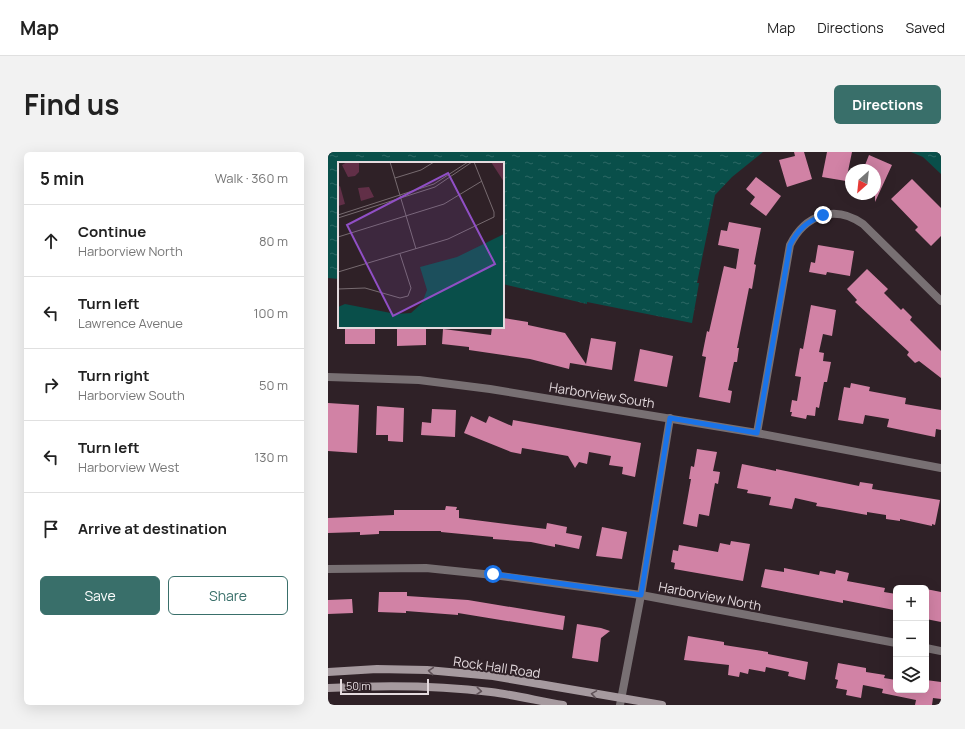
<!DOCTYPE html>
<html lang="en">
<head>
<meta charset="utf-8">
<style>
	:root { --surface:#fff; --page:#f2f2f2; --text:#222; --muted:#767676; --line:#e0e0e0; --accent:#396f6a }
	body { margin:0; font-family:Manrope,sans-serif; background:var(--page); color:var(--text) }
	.controls { position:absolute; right:12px; bottom:12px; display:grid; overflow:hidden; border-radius:6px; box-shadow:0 4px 16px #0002 }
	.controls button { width:36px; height:36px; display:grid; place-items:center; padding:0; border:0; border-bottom:1px solid var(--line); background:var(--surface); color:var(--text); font:20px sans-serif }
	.compass { position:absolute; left:517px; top:12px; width:36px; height:36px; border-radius:50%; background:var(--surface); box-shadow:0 4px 16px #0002; rotate:207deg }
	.scale { position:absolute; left:12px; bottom:10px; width:89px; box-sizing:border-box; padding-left:4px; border:2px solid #e4dade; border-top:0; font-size:11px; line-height:14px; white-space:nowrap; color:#e4dade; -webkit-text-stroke:3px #2f2127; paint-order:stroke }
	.stop { position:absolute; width:12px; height:12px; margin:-9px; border:3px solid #1a73e8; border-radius:50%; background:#fff }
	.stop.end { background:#1a73e8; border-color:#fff; box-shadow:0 1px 4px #0008 }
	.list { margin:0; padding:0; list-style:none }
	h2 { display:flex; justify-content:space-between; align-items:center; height:52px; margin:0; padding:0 16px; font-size:17px }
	h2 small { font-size:13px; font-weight:400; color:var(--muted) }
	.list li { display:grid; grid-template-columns:26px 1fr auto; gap:12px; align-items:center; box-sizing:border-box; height:72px; padding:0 16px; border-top:1px solid var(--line) }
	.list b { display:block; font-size:15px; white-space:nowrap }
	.list p { margin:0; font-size:13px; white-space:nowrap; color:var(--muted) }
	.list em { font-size:13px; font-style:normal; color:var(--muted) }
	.actions { display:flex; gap:8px; padding:12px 16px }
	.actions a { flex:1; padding:9px 0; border:1px solid var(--accent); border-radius:6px; text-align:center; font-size:14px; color:var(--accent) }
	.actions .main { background:var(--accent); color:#fff }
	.icon { flex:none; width:22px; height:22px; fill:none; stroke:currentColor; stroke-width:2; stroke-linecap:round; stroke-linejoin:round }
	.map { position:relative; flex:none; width:613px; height:553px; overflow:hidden; border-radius:6px }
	header { display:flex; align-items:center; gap:24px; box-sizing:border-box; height:56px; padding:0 20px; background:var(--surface); border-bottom:1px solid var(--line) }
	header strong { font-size:19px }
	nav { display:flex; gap:22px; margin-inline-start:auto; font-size:14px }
	.intro { display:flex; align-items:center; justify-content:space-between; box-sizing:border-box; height:96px; padding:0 24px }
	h1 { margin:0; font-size:28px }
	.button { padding:10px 18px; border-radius:6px; background:var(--accent); color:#fff; font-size:14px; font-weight:700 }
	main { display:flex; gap:24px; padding:0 24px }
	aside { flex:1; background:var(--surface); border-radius:6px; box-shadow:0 4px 16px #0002 }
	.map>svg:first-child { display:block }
	.water { fill:url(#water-ripples) }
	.building { fill:#d182a5 }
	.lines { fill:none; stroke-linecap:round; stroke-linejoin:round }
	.minor { stroke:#787073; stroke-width:8 }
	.tertiary { stroke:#787073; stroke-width:8 }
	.secondary { stroke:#a69a9f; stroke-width:8 }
	.oneway { stroke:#5f5157 }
	.route { stroke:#1a73e8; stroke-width:5 }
	.labels { text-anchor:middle; stroke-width:4; stroke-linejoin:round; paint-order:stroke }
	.street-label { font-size:13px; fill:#e4dade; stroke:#2f2127 }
	.inset-road { fill:none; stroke:#776b70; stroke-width:1 }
	.view { fill:#904fc5; fill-opacity:0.15; stroke:#904fc5; stroke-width:2 }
	.inset-edge { fill:none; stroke:#e4dade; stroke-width:2 }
</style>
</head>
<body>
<header>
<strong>Map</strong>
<nav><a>Map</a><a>Directions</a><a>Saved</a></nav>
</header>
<div class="intro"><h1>Find us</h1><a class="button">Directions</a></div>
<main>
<aside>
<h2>5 min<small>Walk · 360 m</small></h2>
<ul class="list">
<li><svg class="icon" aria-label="ahead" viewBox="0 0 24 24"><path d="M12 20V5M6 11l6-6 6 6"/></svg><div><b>Continue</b><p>Harborview North</p></div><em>80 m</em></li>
<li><svg class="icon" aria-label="left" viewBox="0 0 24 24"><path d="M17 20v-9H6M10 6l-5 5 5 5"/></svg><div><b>Turn left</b><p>Lawrence Avenue</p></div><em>100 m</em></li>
<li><svg class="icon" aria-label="right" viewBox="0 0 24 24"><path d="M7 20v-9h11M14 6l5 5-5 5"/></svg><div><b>Turn right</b><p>Harborview South</p></div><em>50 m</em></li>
<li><svg class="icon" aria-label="left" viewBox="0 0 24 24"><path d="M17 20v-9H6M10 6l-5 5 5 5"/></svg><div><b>Turn left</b><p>Harborview West</p></div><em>130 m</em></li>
<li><svg class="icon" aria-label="arrive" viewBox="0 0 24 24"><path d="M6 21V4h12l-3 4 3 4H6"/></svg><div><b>Arrive at destination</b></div></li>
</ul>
<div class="actions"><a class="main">Save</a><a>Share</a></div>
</aside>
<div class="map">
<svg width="613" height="553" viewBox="0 0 613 553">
	<defs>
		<pattern id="water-ripples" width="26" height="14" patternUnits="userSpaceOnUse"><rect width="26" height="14" fill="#094f4a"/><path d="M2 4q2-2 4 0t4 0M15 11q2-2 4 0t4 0" fill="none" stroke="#2d6864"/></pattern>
	</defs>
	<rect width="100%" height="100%" fill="#2f2127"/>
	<path class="water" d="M0,0h435l-31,25 -17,18 -18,88h2l-7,40 -105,-21v2l-84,-20v-121h-164v116l-11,-1z
		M583,0h30v22l-18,-17z"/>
	<path class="building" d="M466,0h10l8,27 -25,8 -8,-27 16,-4z
		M499,0h25l-6,29 -24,-4z
		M541,3l23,10 -17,37v-32h-12z
		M428,25l25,19 -15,20 -16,-12 5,-7 -9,-8z
		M584,27l29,29v28l-10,10 -16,-16 3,-3 -27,-28z
		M401,70l32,6 -7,36 2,1 -4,24 -3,-1 -12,60h2l-2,14h-3l-6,28 4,1 -2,12 -31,-6 7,-40 -4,-1 5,-25 2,1 15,-66 12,3 3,-20 -21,-4 3,-15 6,1z
		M490,93l36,6 -4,25 -23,-4 -1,3 -17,-3 2,-10 4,1z
		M539,117l21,20 -4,4 17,17 2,-2 9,9 -2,3 31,31v27l-22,-17 -4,2 -8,-8 2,-3 -54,-50 2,-2 -10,-11z
		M483,153l25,5 -4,26 -9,-2 -4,18 5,1 -1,8 8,1 -4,20h-3l-5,26 -3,-1 -1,9 -8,-1 -1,4 -15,-3 1,-4h-2l2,-12 5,1 4,-24 -6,-1 5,-28 3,1z
		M175,166l25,4v3l37,8 21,31 5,-26 25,4 -4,28 -42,-7 -1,6 -39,-10 -61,-9v-3l-27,-3 1,-15 48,6 1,-8h11z
		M17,175h30v17h-30z
		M69,175h29v18l-29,1z
		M312,197l33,7 -6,31 -33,-6z
		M523,231l19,4 -1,4 37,7 -1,6 36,6v20l-5,-1 -1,8 -48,-10 2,-8 -24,-4 -2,9 -25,-4 6,-33 6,1z
		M0,251l31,2 -2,48 -29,-2z
		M49,254l27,2 -1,34 -15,-1v-6h-12z
		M104,257l24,1 -1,27 -34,-2 1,-13 9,1z
		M143,264l15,7 3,-7 23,10 1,-6 128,23 -6,34 -13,-3 1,-7 -14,-2 2,-9 -22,-4 -2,12 -8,-2 -4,6 -7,-12 -46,-8 -1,6 -10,-2 -47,-19z
		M369,297l20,3 -4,19 7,1 -2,12 -3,-1 -6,33 -10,-2 -2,13 -14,-3 8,-45h-2l2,-13 3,1z
		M414,312l34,7v-2l83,17 1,-4 13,2 -1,5 68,11 -5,25 -3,-1v2l-32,-7v2l-14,-2v-4l-19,-3v3l-38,-7 -13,-2 1,-3 -22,-5 -3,11 -23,-4 2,-8 -24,-4 1,-3 -11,-2z
		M118,354l11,1 -1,3h3v8l87,11 1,-6 20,4 -1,6 16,3 -3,13 -24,-5v3l-24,-5 -38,-3v-2l-52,-5v-1h-62v3l-19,1v-3l-32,1v-15l66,-3v-5h51z
		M274,375l25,5 -5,27 -26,-3z
		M403,389l19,3 -7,37 -69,-12 1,-6 -4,-1 2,-12 5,1 1,-6 39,7 2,-9 10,2z
		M456,416l35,7 1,-4 15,3 1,-4 13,3 -2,8 38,7 -1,4 12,2 -2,16 -51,-10v3l-82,-16 4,-18 19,3z
		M598,437l15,3v30l-15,-3z
		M51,440h28v4l61,4 97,16 -2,14 -105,-17v2l-52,-4v2l-28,-1z
		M24,447l1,14 -25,1v-14z
		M249,472l24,4 9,3 -9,7 -3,24 -26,-4z
		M360,484l36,6v3l44,7v2l40,8 -3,18 -17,-4 1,-4 -23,-5 -1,5 -16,-3 -1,5 -8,-2 -1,5 -11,-2 1,-10 -45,-5z
		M510,511l28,5v4l19,3 -1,3 12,2v10h30v-10l15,2v17l-8,-1 -1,7h-17l1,-5 -34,-7 1,-4 -20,-4 -2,13 -15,-3 1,-5 -11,-2 2,-8 -3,-1z"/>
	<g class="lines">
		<path class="minor" d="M0,225l91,3 71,9 267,44 184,35
			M429,281l33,-188c15,-30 44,-41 73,-21l78,77
			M0,417l98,-1 67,7 148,20 255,48
			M598,496l15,3"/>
		<path class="tertiary" d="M292,553l21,-110 29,-177"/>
		<path class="secondary" d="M0,520l49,-3 50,1 66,6 169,29
			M0,536c55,-3 108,-3 163,4 24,3 48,9 72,13"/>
	</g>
	<defs><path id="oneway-chevron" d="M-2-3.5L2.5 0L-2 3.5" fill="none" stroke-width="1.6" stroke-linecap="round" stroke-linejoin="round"/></defs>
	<g class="oneway">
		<use href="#oneway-chevron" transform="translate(103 519) rotate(-175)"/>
		<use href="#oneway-chevron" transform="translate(151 539) rotate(5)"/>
		<use href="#oneway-chevron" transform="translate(266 542) rotate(-171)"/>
	</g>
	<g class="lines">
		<path class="route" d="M165,422l148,21 29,-177 87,15 33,-188c8,-16 17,-23 33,-30"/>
	</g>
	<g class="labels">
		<g class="street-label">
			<text transform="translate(274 243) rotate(9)" y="5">Harborview South</text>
			<text transform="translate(382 444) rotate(11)" y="5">Harborview North</text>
			<text transform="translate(169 515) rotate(8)" y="5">Rock Hall Road</text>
		</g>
	</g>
	<g transform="translate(10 10)">
		<rect width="166" height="166" fill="#2f2127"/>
		<path d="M153,0h13v20z" fill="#612f47"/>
		<path d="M9,0h12v10l-4,4 -7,1 -6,-12zM2,24l5,18 -7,2v-19zM31,25l5,10 -13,4 -3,-13z" fill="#612f47"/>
		<path d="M166,72v94h-166v-21l7,-3 51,10 15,-1 11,-10 5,-13 -7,-23 37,-10z" fill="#094f4a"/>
		<path class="inset-road" d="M52,0l26,87M57,16l26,-8 13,-8M0,53l96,-31 34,-22M0,56l97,-31 37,-25M0,75l106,-33 38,-23M0,110l110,-33 46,-22v-5l-20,-50M0,127l27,-1 35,10 8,-2 3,-8 -11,-34"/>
		<path class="view" d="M110,11l47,91 -102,52 -46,-91z"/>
		<rect width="166" height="166" class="inset-edge"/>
	</g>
</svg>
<div class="controls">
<button>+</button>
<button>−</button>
<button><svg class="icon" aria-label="layers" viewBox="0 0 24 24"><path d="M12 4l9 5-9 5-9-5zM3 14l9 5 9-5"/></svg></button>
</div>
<svg class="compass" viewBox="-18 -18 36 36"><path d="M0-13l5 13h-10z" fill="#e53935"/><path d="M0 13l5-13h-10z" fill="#767676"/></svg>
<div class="scale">50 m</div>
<div class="stop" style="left:165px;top:422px"></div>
<div class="stop end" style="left:495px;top:63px"></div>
</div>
</main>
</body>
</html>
